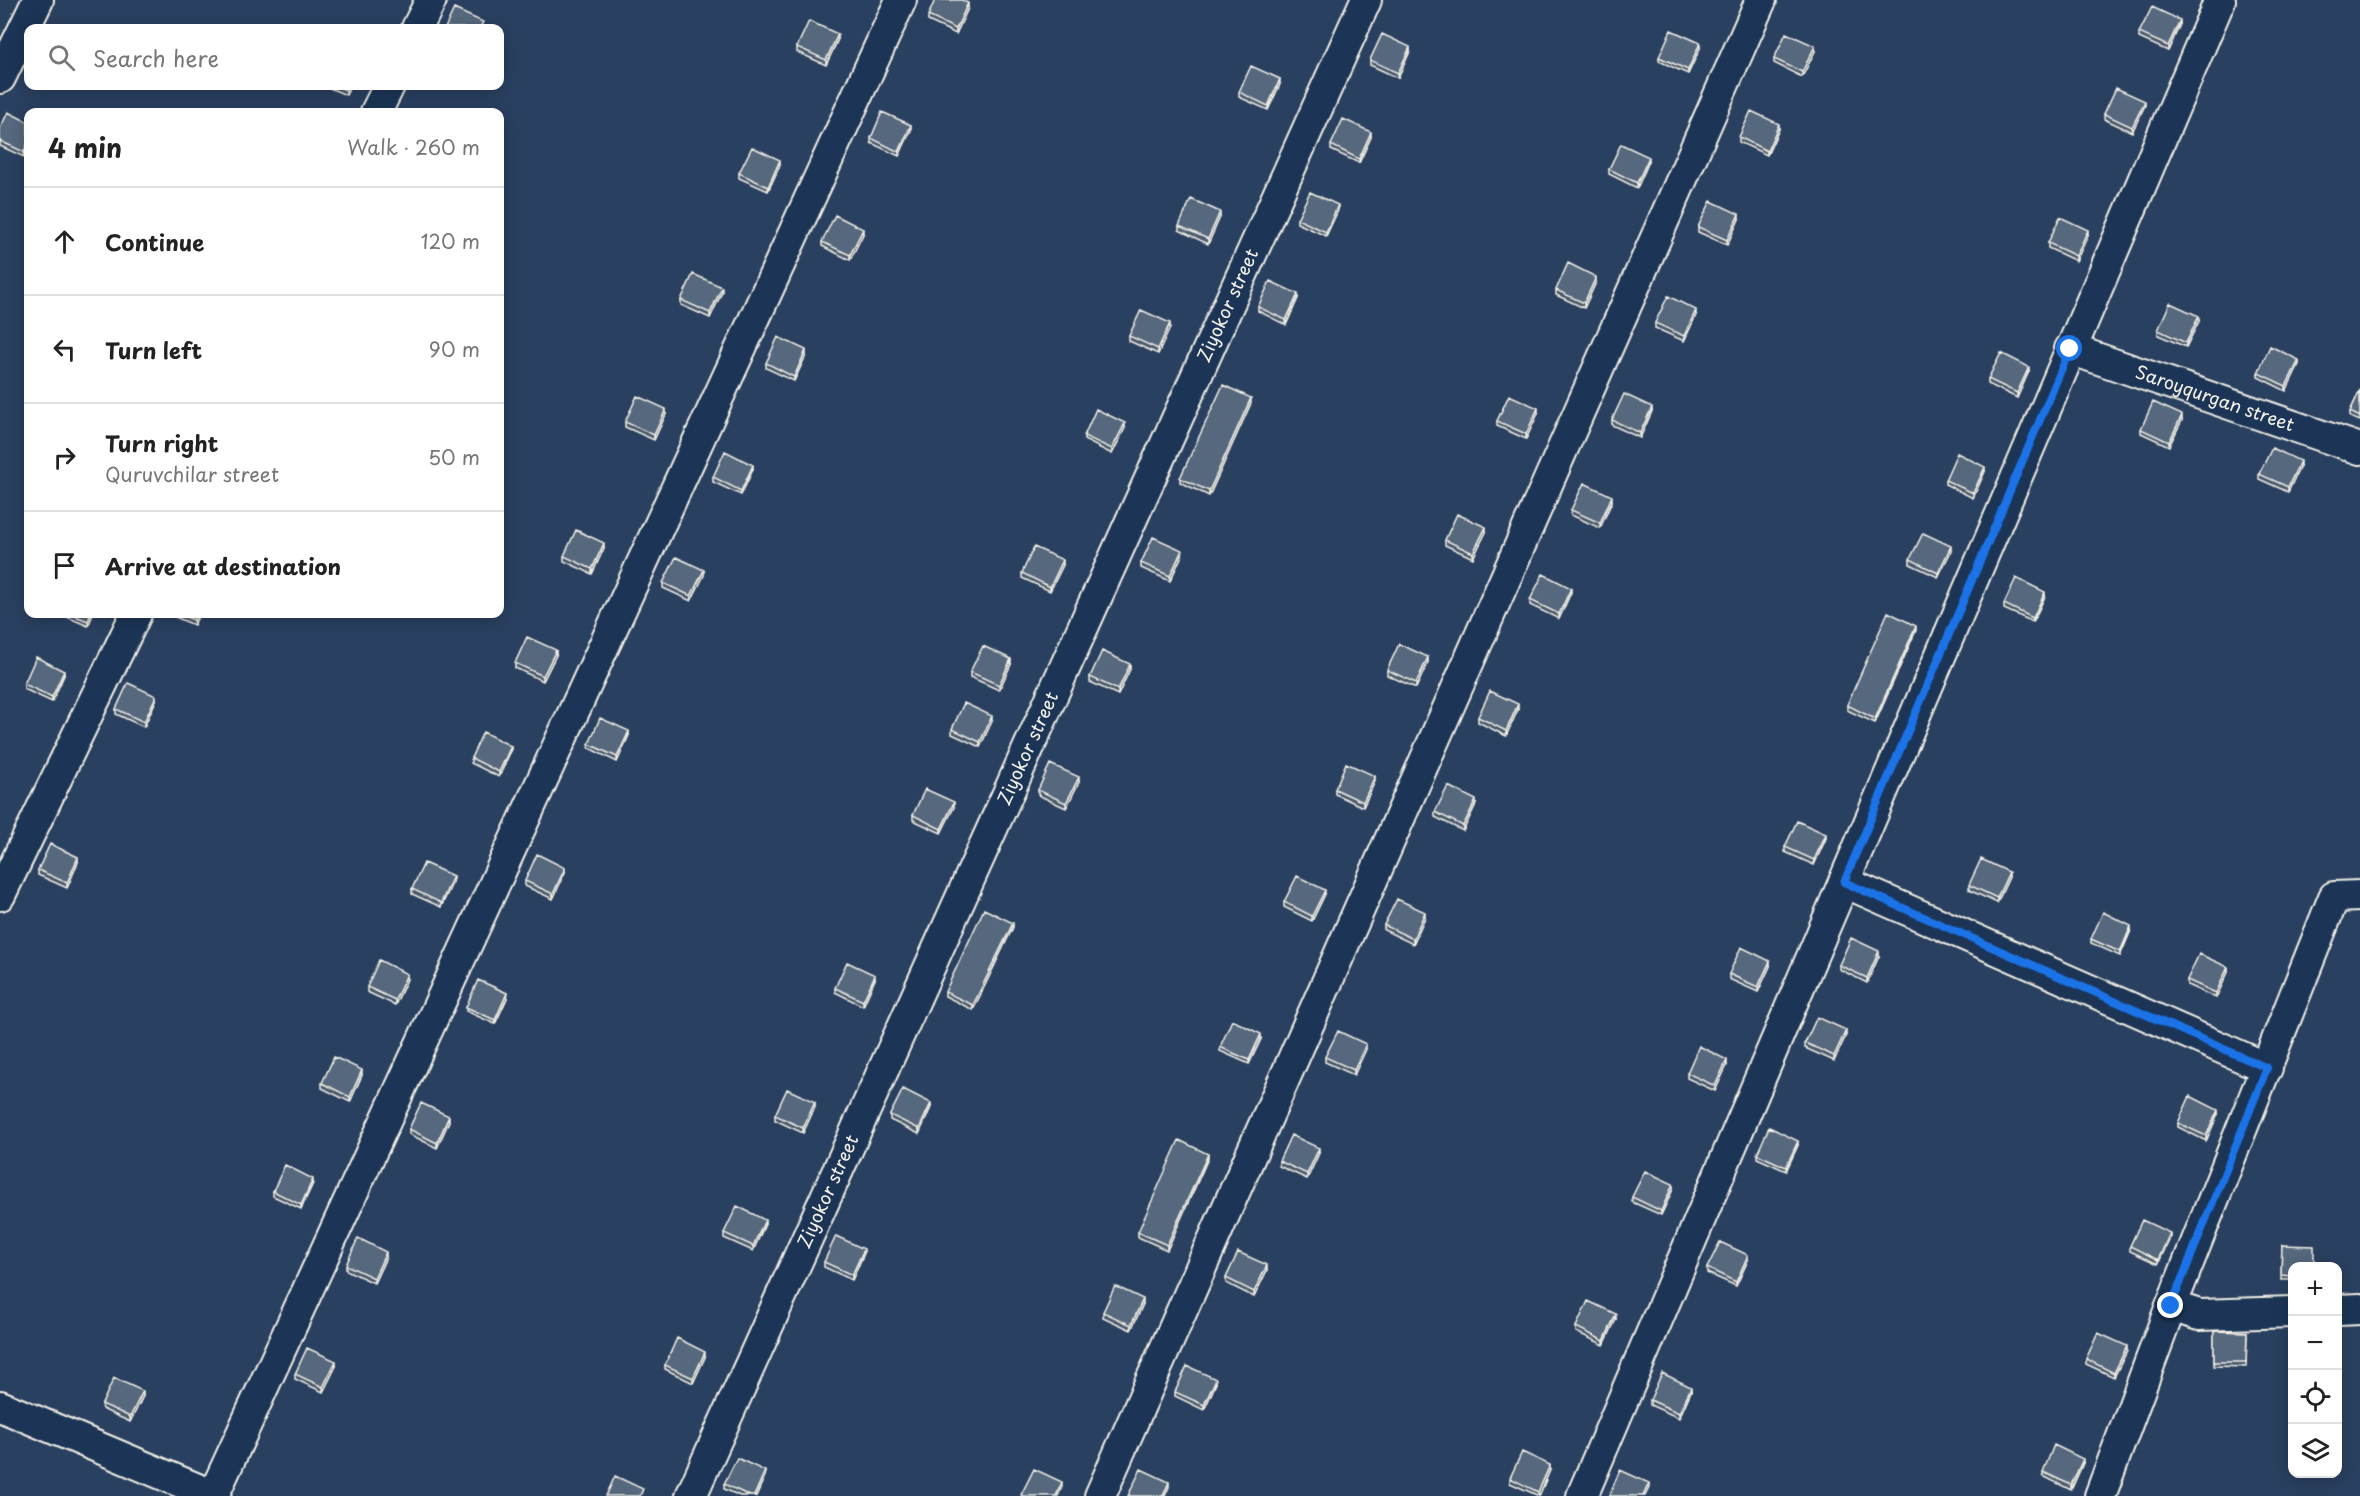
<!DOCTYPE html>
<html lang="en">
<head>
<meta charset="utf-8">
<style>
	:root { --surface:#fff; --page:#f6f6f6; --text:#222; --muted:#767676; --line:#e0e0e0 }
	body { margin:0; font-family:"Playpen Sans",sans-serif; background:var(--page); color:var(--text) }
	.controls { position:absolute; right:18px; bottom:18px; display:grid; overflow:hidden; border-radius:12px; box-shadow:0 3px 15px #0003 }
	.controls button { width:54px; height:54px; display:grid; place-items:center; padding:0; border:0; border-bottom:2px solid var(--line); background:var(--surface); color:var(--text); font:30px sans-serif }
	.stop { position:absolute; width:18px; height:18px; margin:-14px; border:4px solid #1a73e8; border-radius:50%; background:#fff }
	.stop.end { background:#1a73e8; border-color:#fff; box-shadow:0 2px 6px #0008 }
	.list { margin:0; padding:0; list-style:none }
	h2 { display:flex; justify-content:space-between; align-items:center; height:78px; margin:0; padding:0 24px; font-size:26px }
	h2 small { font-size:20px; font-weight:400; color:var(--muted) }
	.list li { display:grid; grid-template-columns:39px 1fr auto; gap:18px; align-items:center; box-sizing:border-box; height:108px; padding:0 24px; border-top:2px solid var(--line) }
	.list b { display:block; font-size:22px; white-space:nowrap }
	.list p { margin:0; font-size:20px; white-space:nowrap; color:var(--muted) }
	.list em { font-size:20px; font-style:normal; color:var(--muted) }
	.icon { flex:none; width:33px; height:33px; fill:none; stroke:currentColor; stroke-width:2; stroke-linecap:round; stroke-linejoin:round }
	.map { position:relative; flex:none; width:2360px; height:1496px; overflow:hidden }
	.search { position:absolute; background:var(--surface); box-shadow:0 3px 15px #0003; left:24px; top:24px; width:480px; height:66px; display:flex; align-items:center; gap:15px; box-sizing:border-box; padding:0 21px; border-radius:12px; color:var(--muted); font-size:22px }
	.panel { position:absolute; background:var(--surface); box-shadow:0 3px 15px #0003; left:24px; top:108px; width:480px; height:510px; border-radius:12px }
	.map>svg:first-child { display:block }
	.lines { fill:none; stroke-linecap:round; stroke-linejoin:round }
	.street-casing { stroke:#f4f1e8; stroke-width:34 }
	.street { stroke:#1d3557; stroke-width:30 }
	.wall { fill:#4a596c; stroke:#f4f1e8; stroke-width:1.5 }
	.shaded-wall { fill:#3c4858; stroke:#f4f1e8; stroke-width:1.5 }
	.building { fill:#56677d; stroke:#f4f1e8; stroke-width:1.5 }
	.route { stroke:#1a73e8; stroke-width:8 }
	.labels { text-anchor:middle; stroke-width:4.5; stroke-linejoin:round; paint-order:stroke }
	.street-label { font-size:18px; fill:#f4f1e8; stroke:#1d3557 }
</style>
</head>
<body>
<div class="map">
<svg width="2360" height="1496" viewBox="0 0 2360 1496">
	<rect width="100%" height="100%" fill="#2a4060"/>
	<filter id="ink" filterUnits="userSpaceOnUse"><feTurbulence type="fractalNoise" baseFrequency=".0167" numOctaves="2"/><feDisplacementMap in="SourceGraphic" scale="12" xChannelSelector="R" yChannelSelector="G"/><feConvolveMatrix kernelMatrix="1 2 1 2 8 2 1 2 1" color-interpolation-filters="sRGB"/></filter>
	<g filter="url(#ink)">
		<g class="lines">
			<defs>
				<g id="street">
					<path d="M417,28l14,-28"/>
					<path d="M0,78l38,-78"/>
					<path d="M376,112l13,-26"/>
					<path id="s1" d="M2070,349l290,100"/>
					<path d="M1844,882l423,186"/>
					<path d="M0,895l136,-281"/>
					<path d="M2171,1306l28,9 93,-3"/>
					<path d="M2338,1310l22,-1"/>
					<path d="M0,1406l214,90"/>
					<path d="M213,1496l688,-1496"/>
					<path id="s2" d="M691,1496l675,-1496"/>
					<path d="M1100,1496l661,-1496"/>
					<path d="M1582,1496l638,-1496"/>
					<path d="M2100,1496l71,-190 163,-409 26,-1"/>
				</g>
			</defs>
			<use href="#street" class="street-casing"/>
			<use href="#street" class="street"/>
		</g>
		<path class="wall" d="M968,8l-12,26 -28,-13v-5z
			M2180,24l-12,27 -29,-13v-5z
			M838,39l-12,26 -29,-13v-5z
			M1700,48l-12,26 -29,-13v-4z
			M1410,51l-12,27 -28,-13v-5z
			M1815,51l-13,26 -28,-14v-4z
			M1280,84l-12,26 -29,-13v-5z
			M325,86h25l-4,9z
			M2145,105l-13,27 -28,-13v-5z
			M28,122l-4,35 -24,-11v-17z
			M1779,129l-12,26 -28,-13v-5z
			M911,130l-12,26 -28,-13v-5z
			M1371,137l-12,26 -28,-13v-5z
			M1649,161l-12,27 -28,-14v-5z
			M780,165l-12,26 -29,-13v-5z
			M1338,210l-12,26 -29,-13v-4z
			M1220,217l-12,27 -29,-14v-4z
			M1739,219l-12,26 -29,-13v-5z
			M863,234l-13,26 -28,-14v-4z
			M2088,235l-12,26 -28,-13v-5z
			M1596,282l-12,26 -28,-13v-5z
			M722,292l-12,26 -29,-13v-5z
			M1298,298l-12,27 -28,-14v-4z
			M1696,315l-12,26 -29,-13v-5z
			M2199,321l-13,26 -28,-12v-5z
			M1170,328l-12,26 -29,-13v-5z
			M806,355l-12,26 -28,-13v-5z
			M2299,364l-13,27 -28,-14v-4z
			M2029,371l-12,27 -29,-14v-5z
			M2360,390v31l-10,-4v-5z
			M1251,403l-42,93 -29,-14v-4z
			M1652,411l-12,27 -28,-13v-5z
			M1538,413l-12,26 -29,-13v-5z
			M666,414l-12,26 -29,-13v-5z
			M2182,420l-13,26 -28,-13v-4z
			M1125,428l-13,26 -28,-14v-4z
			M2300,466l-12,26 -29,-13v-5z
			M753,469l-12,26 -28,-13v-5z
			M1985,471l-12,27 -28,-14v-4z
			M1612,501l-12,27 -29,-13v-5z
			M1486,532l-13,26 -28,-13v-5z
			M604,548l-12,26 -28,-13v-5z
			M1951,551l-13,26 -28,-13v-5z
			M1182,555l-12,26 -29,-13v-5z
			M1063,565l-13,26 -28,-13v-5z
			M704,575l-13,26 -28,-13v-5z
			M1571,592l-12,27 -29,-14v-5z
			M2045,596l-12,26 -29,-13v-5z
			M60,614h33l-5,12z
			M168,614h31l-5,11z
			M1916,630l-41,93 -28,-13v-5z
			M556,655l-13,26 -28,-13v-5z
			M1428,662l-12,26 -29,-13v-5z
			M1011,664l-12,26 -29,-13v-5z
			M1130,669l-12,26 -28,-13v-5z
			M64,675l-12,27 -28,-13v-5z
			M156,700l-12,27 -28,-13v-5z
			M1518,709l-12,27 -28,-14v-5z
			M992,721l-12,26 -28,-13v-5z
			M629,735l-12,27 -28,-14v-4z
			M511,750l-12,27 -28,-14v-5z
			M1375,781l-12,26 -28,-13v-5z
			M1079,782l-13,26 -28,-13v-5z
			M1476,804l-13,27 -28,-14v-5z
			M954,807l-13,26 -28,-13v-5z
			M1826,838l-12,27 -29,-13v-5z
			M78,862l-11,26 -29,-13v-5z
			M565,872l-12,27 -28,-13v-5z
			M2009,877l-12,26 -28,-13v-5z
			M453,881l-12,26 -29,-13v-5z
			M1325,894l-13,27 -28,-14v-5z
			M1425,917l-12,27 -29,-14v-5z
			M1013,927l-40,83 -28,-14v-4z
			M2131,930l-11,26 -29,-13v-4z
			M1879,956l-12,27 -28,-14v-4z
			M1770,966l-12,26 -29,-13v-5z
			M2228,972l-12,26 -29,-13v-5z
			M407,979l-12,26 -28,-13v-5z
			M875,979l-12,27 -28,-14v-4z
			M507,998l-12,26 -29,-13v-4z
			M1846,1035l-12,26 -29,-13v-5z
			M1261,1039l-12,25 -29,-13v-4z
			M1366,1049l-12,26 -29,-13v-5z
			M1727,1065l-12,26 -28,-13v-5z
			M362,1075l-12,27 -28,-14v-5z
			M815,1107l-12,26 -28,-13v-5z
			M931,1107l-12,27 -29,-14v-5z
			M2218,1114l-12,27 -28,-14v-4z
			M449,1121l-12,27 -28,-14v-5z
			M1798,1145l-12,26 -29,-13v-4z
			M1319,1153l-12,26 -28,-13v-5z
			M1208,1158l-41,92 -29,-13v-5z
			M313,1183l-12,26 -28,-13v-5z
			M1673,1189l-12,26 -29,-13v-5z
			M765,1224l-12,27 -29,-13v-5z
			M2170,1238l-12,26 -28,-13v-5z
			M2282,1245l10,21v14h-11z
			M864,1253l-12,27 -28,-13v-5z
			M386,1257l-12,26 -28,-13v-5z
			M1748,1260l-12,26 -29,-13v-5z
			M1267,1270l-13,27 -28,-14v-5z
			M1143,1304l-12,26 -28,-13v-5z
			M1616,1319l-12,26 -28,-13v-5z
			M2214,1331l33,1 -1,35 -32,-1z
			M2127,1351l-13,26 -28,-13v-5z
			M705,1357l-12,26 -28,-14v-4z
			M336,1366l-13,26 -28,-13v-5z
			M1216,1383l-12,27 -29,-14v-4z
			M1691,1391l-12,27 -29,-13v-5z
			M143,1396l-13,26 -28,-13v-5z
			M2083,1463l-12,27 -28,-14v-4z
			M1550,1470l-11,26 -29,-13v-5z
			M765,1476l-9,20h-16l-16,-7v-5z"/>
		<path class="shaded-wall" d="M968,3v5l-12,26v-5z
			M2180,20v4l-12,27v-5z
			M838,34v5l-12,26v-5z
			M1700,43v5l-12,26v-4z
			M1815,46v5l-13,26v-5z
			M1410,47v4l-12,27v-5z
			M1280,79v5l-12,26v-4z
			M348,86h2l-4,9v-5z
			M2145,101v4l-13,27v-5z
			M1779,124v5l-12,26v-4z
			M911,125v5l-12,26v-4z
			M1371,132v5l-12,26v-4z
			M28,142v4l-4,11v-5z
			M1649,157v4l-12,27v-5z
			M780,160v5l-12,26v-4z
			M1338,205v5l-12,26v-4z
			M1220,212v5l-12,27v-5z
			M1739,214v5l-12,26v-5z
			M863,229v5l-13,26v-5z
			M2088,230v5l-12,26v-5z
			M1596,277v5l-12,26v-5z
			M722,287v5l-12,26v-5z
			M1298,294v4l-12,27v-5z
			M1696,310v5l-12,26v-5z
			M2199,316v5l-13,26v-4z
			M1170,323v5l-12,26v-5z
			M806,350v5l-12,26v-4z
			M2299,360v4l-13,27v-5z
			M2029,367v4l-12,27v-5z
			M1251,398v5l-42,93v-5z
			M1652,407v4l-12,27v-5z
			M1538,408v5l-12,26v-5z
			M666,409v5l-12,26v-5z
			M2182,415v5l-13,26v-4z
			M1125,423v5l-13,26v-5z
			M2300,461v5l-12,26v-5z
			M753,465v4l-12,26v-4z
			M1985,467v4l-12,27v-5z
			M1612,496v5l-12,27v-5z
			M1486,527v5l-13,26v-5z
			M604,543v5l-12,26v-5z
			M1951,546v5l-13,26v-4z
			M1182,550v5l-12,26v-5z
			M1063,560v5l-13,26v-4z
			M704,570v5l-13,26v-5z
			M1571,588v4l-12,27v-5z
			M2045,592v4l-12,26v-4z
			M91,614h2l-5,12v-5z
			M197,614h2l-5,11v-5z
			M1916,626v4l-41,93v-4z
			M556,650v5l-13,26v-5z
			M1428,657v5l-12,26v-5z
			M1011,659v5l-12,26v-5z
			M1130,664v5l-12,26v-5z
			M64,671v4l-12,27v-5z
			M156,696v4l-12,27v-5z
			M1518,704v5l-12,27v-5z
			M992,716v5l-12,26v-5z
			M629,731v4l-12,27v-5z
			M511,746v4l-12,27v-5z
			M1375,776v5l-12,26v-5z
			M1079,777v5l-13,26v-5z
			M1476,800v4l-13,27v-5z
			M954,802v5l-13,26v-4z
			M1826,834v4l-12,27v-5z
			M78,857v5l-11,26v-5z
			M565,868v4l-12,27v-5z
			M2009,872v5l-12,26v-5z
			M453,876v5l-12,26v-4z
			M1325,890v4l-13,27v-5z
			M1425,912v5l-12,27v-5z
			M1013,923v4l-40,83v-5z
			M2131,926v4l-11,26v-4z
			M1879,951v5l-12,27v-5z
			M1770,961v5l-12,26v-5z
			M2228,967v5l-12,26v-5z
			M407,974v5l-12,26v-5z
			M875,975v4l-12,27v-5z
			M507,993v5l-12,26v-4z
			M1846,1030v5l-12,26v-5z
			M1261,1034v5l-12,25v-4z
			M1366,1044v5l-12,26v-5z
			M1727,1060v5l-12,26v-5z
			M362,1070v5l-12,27v-5z
			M815,1102v5l-12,26v-5z
			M931,1103v4l-12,27v-5z
			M2218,1110v4l-12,27v-5z
			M449,1116v5l-12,27v-5z
			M1798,1141v4l-12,26v-4z
			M1319,1148v5l-12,26v-5z
			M1208,1154v4l-41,92v-5z
			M313,1179v4l-12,26v-4z
			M1673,1184v5l-12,26v-4z
			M765,1220v4l-12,27v-5z
			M2170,1233v5l-12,26v-4z
			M864,1249v4l-12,27v-5z
			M386,1252v5l-12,26v-5z
			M1748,1255v5l-12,26v-4z
			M1267,1265v5l-13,27v-5z
			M1143,1299v5l-12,26v-5z
			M1616,1314v5l-12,26v-4z
			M2127,1346v5l-13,26v-4z
			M705,1352v5l-12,26v-5z
			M336,1361v5l-13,26v-5z
			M1216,1379v4l-12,27v-5z
			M1691,1387v4l-12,27v-5z
			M143,1391v5l-13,26v-5z
			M2083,1459v4l-12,27v-5z
			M1550,1465v5l-11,26 -1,-4z
			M765,1471v5l-9,20h-2z
			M1062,1482v5l-4,9h-2z
			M1169,1482v5l-4,9h-2z
			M1649,1483v5l-4,8h-2z"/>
		<path class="building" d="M935,0h27l6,3 -12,26 -28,-13z
			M2152,7l28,13 -12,26 -29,-13z
			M454,9l29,13 -3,6h-35z
			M809,21l29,13 -12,26 -29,-13z
			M1671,30l29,13 -12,27 -29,-13z
			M1786,33l29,13 -13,26 -28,-13z
			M1382,34l28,13 -12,26 -28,-13z
			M1251,66l29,13 -12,27 -29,-14z
			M336,86h12l-2,4z
			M2116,88l29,13 -13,26 -28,-13z
			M1751,111l28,13 -12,27 -28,-14z
			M8,112l20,10v20l-4,10 -24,-11v-12z
			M882,112l29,13 -12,27 -28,-14z
			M1343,119l28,13 -12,27 -28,-14z
			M1621,144l28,13 -12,26 -28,-14z
			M752,147l28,13 -12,27 -29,-14z
			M1310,192l28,13 -12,27 -29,-13z
			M1191,199l29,13 -12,27 -29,-13z
			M1711,201l28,13 -12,26 -29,-13z
			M835,215l28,14 -13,26 -28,-13z
			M2060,217l28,13 -12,26 -28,-13z
			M1568,263l28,14 -12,26 -28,-13z
			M693,274l29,13 -12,26 -29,-13z
			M1270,281l28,13 -12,26 -28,-13z
			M1668,296l28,14 -12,26 -29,-13z
			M2170,303l29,13 -13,27 -28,-13z
			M1141,310l29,13 -12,26 -29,-13z
			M778,337l28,13 -12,27 -28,-14z
			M2270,346l29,14 -13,26 -28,-13z
			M2001,353l28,14 -12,26 -29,-14z
			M1223,385l28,13 -42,93 -29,-13z
			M2360,390v27l-10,-5z
			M1624,394l28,13 -12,26 -28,-13z
			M1509,395l29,13 -12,26 -29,-13z
			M637,396l29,13 -12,26 -29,-13z
			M2153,402l29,13 -13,27 -28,-13z
			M1096,409l29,14 -13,26 -28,-13z
			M2272,448l28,13 -12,26 -29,-13z
			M725,451l28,14 -12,26 -28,-14z
			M1957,453l28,14 -12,26 -28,-13z
			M1584,483l28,13 -12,27 -29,-13z
			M1457,514l29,13 -13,26 -28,-13z
			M576,530l28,13 -12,26 -28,-13z
			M1923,533l28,13 -13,27 -28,-14z
			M1153,537l29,13 -12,26 -29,-13z
			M1034,547l29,13 -13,27 -28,-14z
			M676,557l28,13 -13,26 -28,-13z
			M1543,574l28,14 -12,26 -29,-14z
			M2016,578l29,14 -12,26 -29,-14z
			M1888,612l28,14 -41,93 -28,-14z
			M70,614h21l-3,7z
			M178,614h19l-3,6z
			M527,637l29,13 -13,26 -28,-13z
			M1399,644l29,13 -12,26 -29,-13z
			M983,646l28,13 -12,26 -29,-13z
			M1102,651l28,13 -12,26 -28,-13z
			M36,657l28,14 -12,26 -28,-13z
			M128,683l28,13 -12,26 -28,-13z
			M1490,691l28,13 -12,27 -28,-14z
			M964,703l28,13 -12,26 -28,-13z
			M600,718l29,13 -12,26 -28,-13z
			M483,732l28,14 -12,26 -28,-14z
			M1346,763l29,13 -12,26 -28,-13z
			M1050,764l29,13 -13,26 -28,-13z
			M1448,786l28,14 -13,26 -28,-14z
			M925,789l29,13 -13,27 -28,-14z
			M1797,821l29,13 -12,26 -29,-13z
			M50,844l28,13 -11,26 -29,-13z
			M537,854l28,14 -12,26 -28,-13z
			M1981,859l28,13 -12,26 -28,-13z
			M424,863l29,13 -12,27 -29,-14z
			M1297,876l28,14 -13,26 -28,-14z
			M1397,899l28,13 -12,27 -29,-14z
			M984,909l29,14 -40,82 -28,-13z
			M2103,912l28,14 -11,26 -29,-13z
			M1851,938l28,13 -12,27 -28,-13z
			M1741,947l29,14 -12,26 -29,-13z
			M2199,954l29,13 -12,26 -29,-13z
			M379,960l28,14 -12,26 -28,-13z
			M847,962l28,13 -12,26 -28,-13z
			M478,980l29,13 -12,27 -29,-13z
			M1817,1017l29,13 -12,26 -29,-13z
			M1232,1020l29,14 -12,26 -29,-13z
			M1338,1031l28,13 -12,26 -29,-13z
			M1699,1046l28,14 -12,26 -28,-13z
			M334,1057l28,13 -12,27 -28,-14z
			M787,1089l28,13 -12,26 -28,-13z
			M903,1089l28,14 -12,26 -29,-14z
			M2190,1096l28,14 -12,26 -28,-13z
			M421,1103l28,13 -12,27 -28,-14z
			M1769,1127l29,14 -12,26 -29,-13z
			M1291,1135l28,13 -12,26 -28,-13z
			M1179,1140l29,14 -41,91 -29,-13z
			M285,1165l28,14 -12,26 -28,-14z
			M1645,1171l28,13 -12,27 -29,-14z
			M737,1206l28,14 -12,26 -29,-13z
			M2142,1220l28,13 -12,27 -28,-14z
			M836,1236l28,13 -12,26 -28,-13z
			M358,1238l28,14 -12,26 -28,-13z
			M1720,1242l28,13 -12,27 -29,-14z
			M2282,1245l32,1v20h-22v10l-11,-1z
			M1238,1252l29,13 -13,27 -28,-14z
			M1115,1286l28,13 -12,26 -28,-13z
			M1588,1301l28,13 -12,27 -28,-14z
			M2214,1331l33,1 -1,30h-32z
			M2098,1333l29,13 -13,27 -28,-14z
			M677,1338l28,14 -12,26 -28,-13z
			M307,1348l29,13 -13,26 -28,-13z
			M1187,1366l29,13 -12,26 -29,-13z
			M1662,1373l29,14 -12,26 -29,-13z
			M114,1378l29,13 -13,26 -28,-13z
			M2054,1445l29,14 -12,26 -28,-13z
			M1522,1452l28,13 -12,27 -28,-14z
			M737,1458l28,13 -11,25h-4l-26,-12z
			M1034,1469l28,13 -6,14h-33l-2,-1z
			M1141,1469l28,13 -6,14h-35z
			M1620,1470l29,13 -6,13h-34z
			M615,1476l28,13 -3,7h-34z"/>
	</g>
	<g class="lines" filter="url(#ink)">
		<path class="route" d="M2070,349l-226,533 423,186 -96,238"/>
	</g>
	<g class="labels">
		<g class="street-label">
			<text dy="6" stroke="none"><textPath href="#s2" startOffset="1306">Ziyokor street</textPath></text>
			<text dy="6" stroke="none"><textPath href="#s1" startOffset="153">Saroyqurgan street</textPath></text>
			<text dy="6" stroke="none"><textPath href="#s2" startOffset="820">Ziyokor street</textPath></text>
			<text dy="6" stroke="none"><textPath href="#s2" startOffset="334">Ziyokor street</textPath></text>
		</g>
	</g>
</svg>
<div class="controls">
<button>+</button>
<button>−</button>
<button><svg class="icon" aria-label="locate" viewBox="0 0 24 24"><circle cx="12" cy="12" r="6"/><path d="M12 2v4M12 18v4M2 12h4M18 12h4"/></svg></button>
<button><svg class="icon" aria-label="layers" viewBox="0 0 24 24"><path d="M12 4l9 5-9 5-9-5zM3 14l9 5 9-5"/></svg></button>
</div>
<div class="stop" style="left:2070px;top:349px"></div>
<div class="stop end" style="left:2171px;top:1306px"></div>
<div class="search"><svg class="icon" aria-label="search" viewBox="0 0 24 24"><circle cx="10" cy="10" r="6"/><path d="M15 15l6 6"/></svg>Search here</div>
<section class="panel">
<h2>4 min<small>Walk · 260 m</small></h2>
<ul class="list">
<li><svg class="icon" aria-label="ahead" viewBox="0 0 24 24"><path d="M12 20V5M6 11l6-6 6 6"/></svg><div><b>Continue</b></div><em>120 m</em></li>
<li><svg class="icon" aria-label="left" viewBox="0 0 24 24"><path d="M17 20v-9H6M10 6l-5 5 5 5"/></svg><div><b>Turn left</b></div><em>90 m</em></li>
<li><svg class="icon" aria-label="right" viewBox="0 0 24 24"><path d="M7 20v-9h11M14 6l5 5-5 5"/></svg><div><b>Turn right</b><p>Quruvchilar street</p></div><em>50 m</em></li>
<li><svg class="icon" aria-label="arrive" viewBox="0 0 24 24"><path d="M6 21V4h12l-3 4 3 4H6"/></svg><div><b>Arrive at destination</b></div></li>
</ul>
</section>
</div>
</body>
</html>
